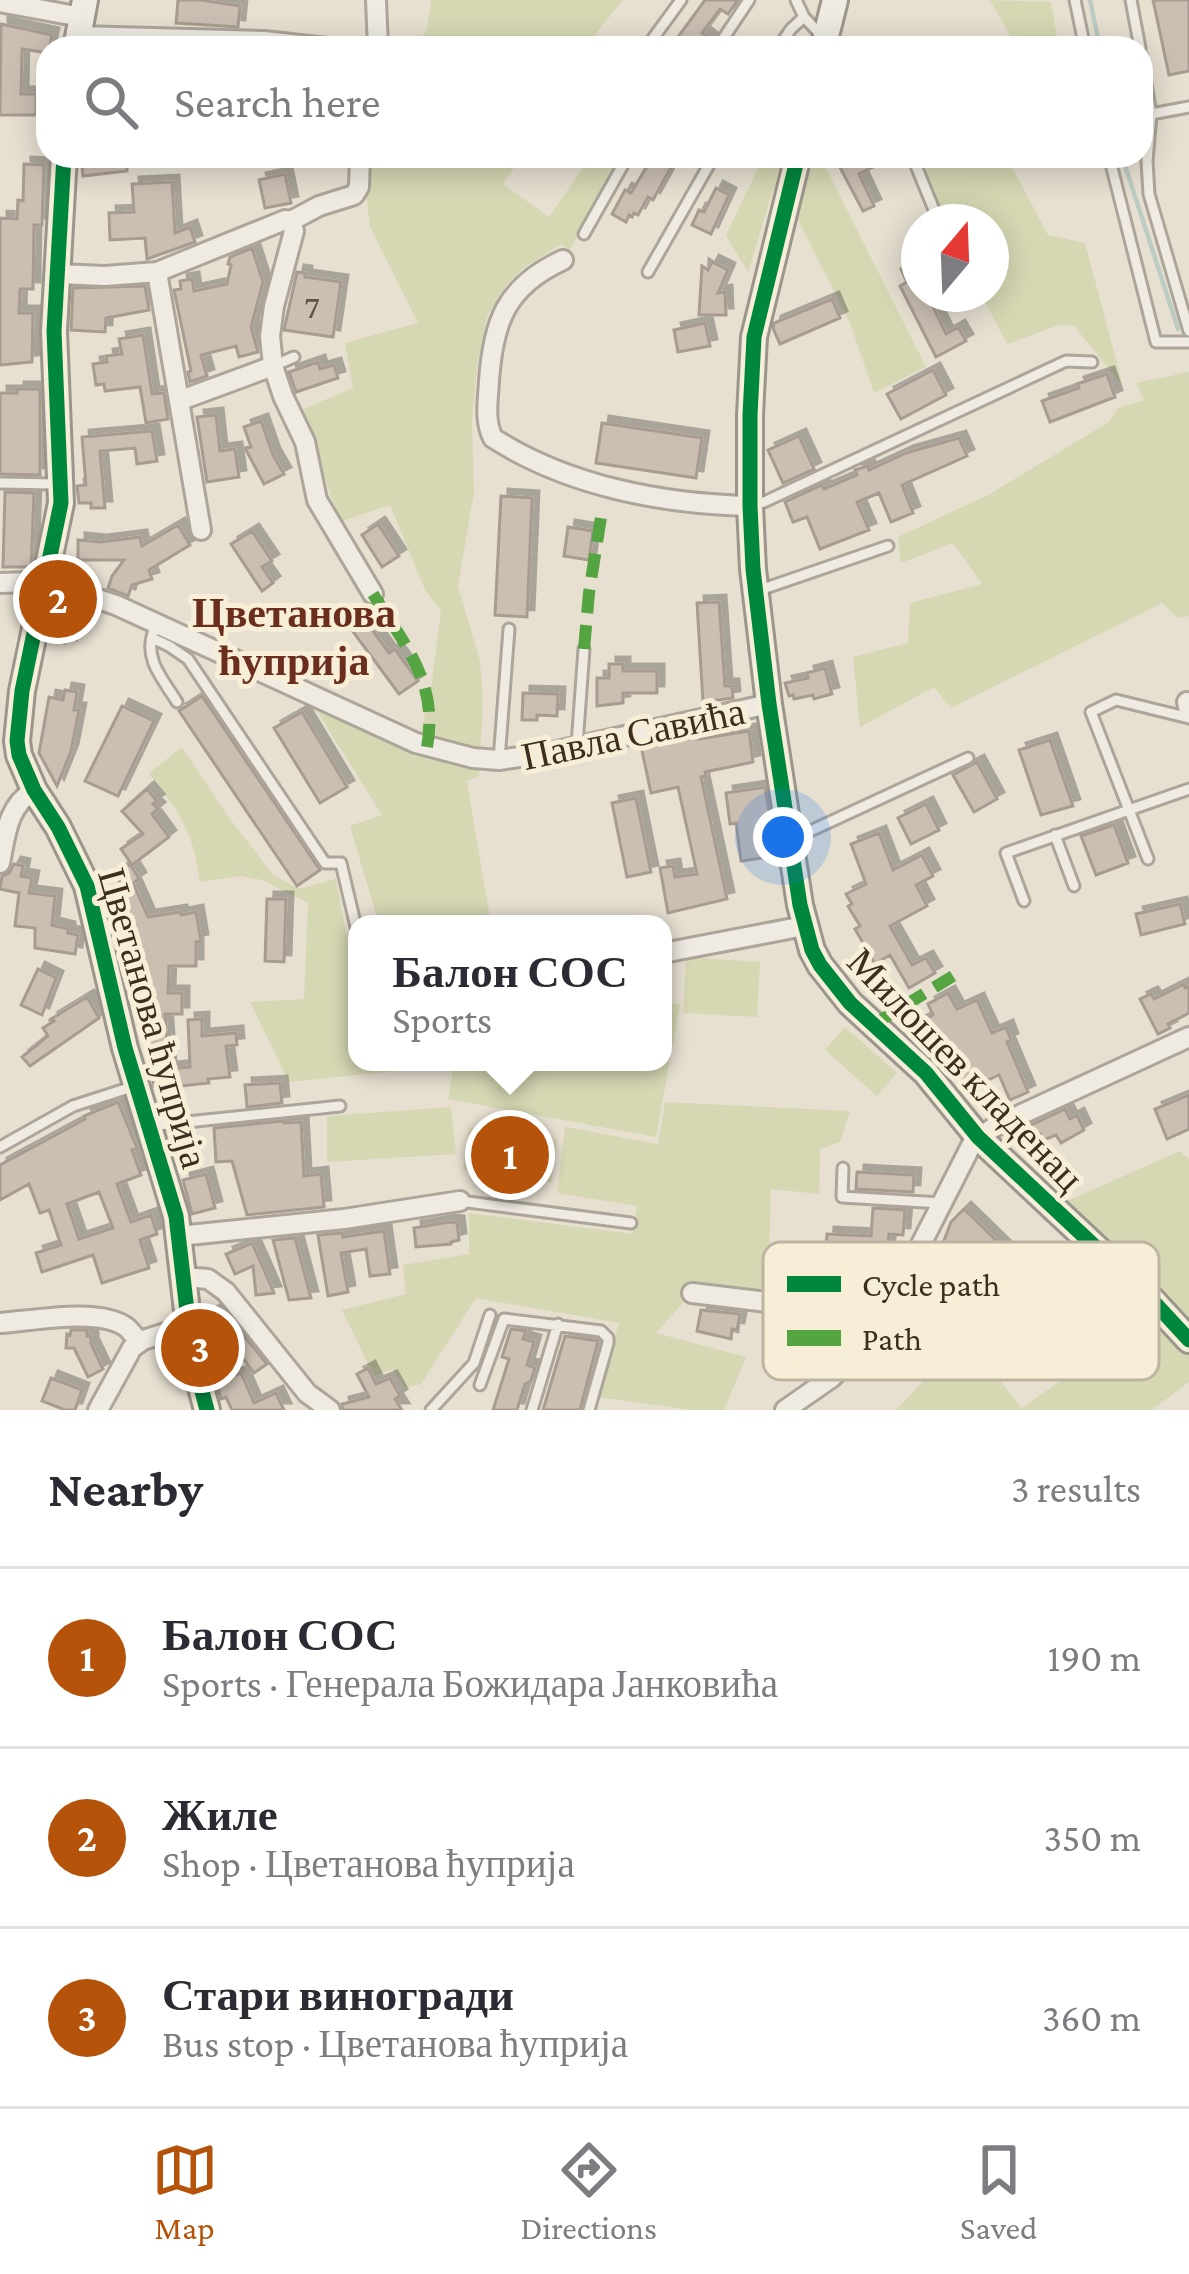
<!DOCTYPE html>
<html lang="en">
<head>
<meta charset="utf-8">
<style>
	:root { --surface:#fff; --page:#f2f2f3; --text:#2b2b33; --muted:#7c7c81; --line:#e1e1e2; --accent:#b45309 }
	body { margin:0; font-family:"Crimson Pro",serif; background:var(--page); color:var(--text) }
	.compass { position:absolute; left:901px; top:204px; width:108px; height:108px; border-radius:50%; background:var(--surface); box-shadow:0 6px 30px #0003; rotate:19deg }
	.you { position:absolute; left:783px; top:837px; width:42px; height:42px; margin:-30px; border:9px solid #fff; border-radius:50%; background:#1a73e8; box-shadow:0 0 0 18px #1a73e833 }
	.badge { display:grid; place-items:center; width:78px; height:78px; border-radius:50%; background:var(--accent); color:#fff; font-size:39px; font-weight:700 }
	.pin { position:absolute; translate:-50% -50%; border:6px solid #fff; box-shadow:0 3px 12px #0006 }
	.popup { position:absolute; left:348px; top:915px; width:324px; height:156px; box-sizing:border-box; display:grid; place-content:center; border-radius:24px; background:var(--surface); filter:drop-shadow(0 3px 9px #0005); font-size:39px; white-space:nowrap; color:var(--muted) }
	.popup b { font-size:45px; color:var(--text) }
	.popup::after { content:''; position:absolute; left:50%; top:100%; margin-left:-24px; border:24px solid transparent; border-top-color:var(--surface) }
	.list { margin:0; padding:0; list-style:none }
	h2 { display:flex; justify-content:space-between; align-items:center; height:156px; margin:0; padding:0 48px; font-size:51px }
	h2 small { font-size:39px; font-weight:400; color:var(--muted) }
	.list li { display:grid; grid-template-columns:78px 1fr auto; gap:36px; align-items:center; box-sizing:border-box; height:180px; padding:0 48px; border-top:3px solid var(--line) }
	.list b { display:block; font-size:45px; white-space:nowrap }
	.list p { margin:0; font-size:39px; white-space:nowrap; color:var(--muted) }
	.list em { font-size:39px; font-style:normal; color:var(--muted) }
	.icon { flex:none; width:66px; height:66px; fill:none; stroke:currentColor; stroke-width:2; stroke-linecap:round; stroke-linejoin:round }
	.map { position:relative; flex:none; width:1189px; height:1410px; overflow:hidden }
	.search { position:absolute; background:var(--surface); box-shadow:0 6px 30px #0003; left:36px; right:36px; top:36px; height:132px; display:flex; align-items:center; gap:30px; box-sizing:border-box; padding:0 42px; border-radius:36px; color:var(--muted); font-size:45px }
	.sheet { height:696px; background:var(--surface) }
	nav { display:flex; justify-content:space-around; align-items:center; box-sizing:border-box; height:168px; border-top:3px solid var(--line); background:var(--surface); font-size:33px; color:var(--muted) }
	nav a { display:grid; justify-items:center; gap:6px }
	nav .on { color:var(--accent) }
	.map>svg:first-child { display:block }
	.green { fill:#d6d7b3 }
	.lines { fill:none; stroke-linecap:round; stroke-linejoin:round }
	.stream { stroke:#bcccc2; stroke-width:4.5 }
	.building { fill:#cbbfb2; stroke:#a89c90; stroke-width:3; fill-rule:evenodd; filter:url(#shadow) }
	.lane-casing { stroke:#ada599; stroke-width:15 }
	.street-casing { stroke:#ada599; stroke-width:24 }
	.secondary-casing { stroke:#9c958a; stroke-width:30 }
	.lane { stroke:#efebe3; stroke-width:9 }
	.street { stroke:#efebe3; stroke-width:18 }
	.secondary { stroke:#efebe3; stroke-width:24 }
	.quiet { stroke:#54a441; stroke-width:12; stroke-dasharray:24 12; stroke-linecap:butt }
	.cycleway-casing { stroke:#f7eed8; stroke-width:22 }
	.cycleway { stroke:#00873e; stroke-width:15 }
	.labels { text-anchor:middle; stroke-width:10; stroke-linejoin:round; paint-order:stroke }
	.number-label { font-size:33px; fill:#605244 }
	.street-label { font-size:39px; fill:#3d2e20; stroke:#f7eed8 }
	.neighbourhood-label { font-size:42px; font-weight:bold; fill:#6b2e1e; stroke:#f7eed8 }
	.key { fill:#f7eed8; stroke:#bfb4a1; stroke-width:3 }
	.key-label { font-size:33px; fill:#3d2e20 }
</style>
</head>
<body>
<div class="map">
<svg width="1189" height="1410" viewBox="0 0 1189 1410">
	<defs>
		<filter id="shadow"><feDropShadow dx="7" dy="-7" stdDeviation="0" flood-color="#0004"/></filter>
	</defs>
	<rect width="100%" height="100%" fill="#e7e0d1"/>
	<path class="green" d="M431,0h192l-39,48h-172l15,-18z
		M990,0l61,2 8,46h-42z
		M370,156h152l-19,28 46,33 42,-61h33l-55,95 -8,-7 -36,23 -18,17 -19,30 -10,45 -6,62 2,71 -16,94 22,75 3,41 -4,74 -12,5 24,143h-112l-29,-98 32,-11 -65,-104 99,42 15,-64 10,-78 -16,-21 -35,-85 -50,17 -39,-112 52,-22 -8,-45 73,-20 -48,-96 -5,-45z
		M764,156h19l-35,117 -22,-38z
		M808,156h12l106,211 -52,26 -24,-70 -52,-103z
		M917,156h89l42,79 37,8 38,143 -49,-60 -15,-1 -52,19 -26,-50h10v-72h-45z
		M1189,372v244l-11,2 -16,-15 -211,105 -17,-21 -74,40 -7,-70 55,-14 2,-40 72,-19 -29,-41 -52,20 -3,-26 92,-43 119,-72 9,-14 26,-8 -8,-17z
		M182,747l48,72 43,56 26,14 37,-10 10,54 11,-3v132h306v-61l17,4 -24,132 -208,-38 6,-34 -165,17 -39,-80 54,-3 4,-96 -46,-23 -21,-4 -41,6c-8,-55 -19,-66 -51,-109z
		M686,957l74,5 -3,55 -74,-4z
		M845,1027l52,46 -20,23 -52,-46z
		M665,1102l185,9 -10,31 -20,7 -1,45 -48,-5 -2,71 136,16 16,-32 66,69 91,-82 50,46 -69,62 -64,-6 -18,20 45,55 34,-24 106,-90 -97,-92 115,-51 9,8v223l-37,28h-256l52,-55 -15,-20 -12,15 -37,-34 -192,-23 -36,40 90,24 -22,53h-33l-94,-13 22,-74 -143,-25 -55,86 -16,4 -12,-19 -19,7 -32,-66 64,-16 -3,-29 66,-11v-41l164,21 4,-28 -80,-13 8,-66 93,17z
		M451,1107l5,47 -129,8v-46z
		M469,1127l88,12 -6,44 -88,-13z"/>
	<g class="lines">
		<path class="stream" d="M1090,0l10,48
			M1122,156l56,173"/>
	</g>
	<path class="building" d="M178,0h23l39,6 -2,21 -62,-4z
		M705,0h33l-10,14 -8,-5 -18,24 9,7 -3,8h-38z
		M1153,0h36v71l-20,4z
		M1,24l51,11 -4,18 -26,-4 -1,45h15v21h-36z
		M81,156h45l1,15 -44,5z
		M653,156h29l-10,14 -2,-1 -17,31 -5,-3 -10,18 -4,-2 -2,4 -3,-2 -3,7 -14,-8 13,-24 6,3z
		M834,156h33l6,11 -14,7 15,32 -11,5z
		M24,164l20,1 -2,60h-8l-1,64h-13l-1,24h14l-1,49 -32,3v-147l17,1 1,-19 5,1z
		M285,174l6,29 -26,5 -6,-28z
		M172,182l3,51 15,-6 5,15 -48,17 -2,-21 -35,2 -1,-27 25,-1 -2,-28z
		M716,188l13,7 -18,39 -19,-9 7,-15 5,2z
		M252,248l11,34 -12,45 7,25 -19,5 -3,-11 -35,9 6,21 -17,6 -2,-10 3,-1 -17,-81 7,-1 -1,-8 12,-2 2,12 33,-7 4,-19 -3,-1 2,-7z
		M919,261v33h8l19,40 12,-7 8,14 -30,16 -36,-71 7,-4 -6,-13z
		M712,262l16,8 -10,23 7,-1 1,23h-27l3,-49 6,4z
		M297,272l8,1v4l36,5 -8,55 -49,-7z
		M145,286l4,24 -43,8 -1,14 -34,-2 2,-42z
		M832,299l8,19 -60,26 -7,-16 1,-5z
		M705,323l5,23 -32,6 -4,-22z
		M143,335l9,59 12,-1 4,26 -22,4 -6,-36 -35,4 -1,-7 -8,1 -3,-21 14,-2 -1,-6 16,-2 -3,-15z
		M318,362l2,7 14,-4 4,13 -42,14 -7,-20z
		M933,370l13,25 -45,24 -14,-25z
		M1107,374l8,23 -65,25 -8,-21 37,-13 -2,-4z
		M17,389h23v86l-40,-1v-81h17z
		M216,415l4,36 15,-2 4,28 -32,5 -10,-65z
		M261,421l12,34 11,19 -20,10 -19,-36 6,-1 -7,-20z
		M602,423l100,15 -6,40 -100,-15z
		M152,431l5,30 -20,3 -2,-16 -35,3 5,57h-14v-5h-12l-2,-17 9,-1 -4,-48z
		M799,436l15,33 -31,14 -15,-33z
		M959,438l8,18 -65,29 11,28 -22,9 -12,-29 -22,9 12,28 -49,19 -13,-32 -14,5 -8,-20 37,-17 2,4 33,-14 -2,-5 12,-4 2,4 37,-17z
		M5,492l29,1 -3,74h-28z
		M501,496l31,2 -5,119 -32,-2z
		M378,524l21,32 -17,11 -20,-32z
		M178,525l12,20 -41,25 3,9 -20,6 -4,11 -20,-8 4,-12 12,-16h-46v-20l22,2 40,-5 2,9z
		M568,527l25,4 -4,29 -25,-4z
		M252,531l20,30 -10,6 11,16 -11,8 -31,-47z
		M58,600l28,9 -10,31 -9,-2 -2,5 -15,-5z
		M719,602l6,84h7l1,12 -30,4 -6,-99z
		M369,617l8,11 -4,3 16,22 6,-4 23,32 -19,13 -48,-65z
		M609,664h14v7h34v22h-34v10l-26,3v-28h12z
		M825,668l7,26 -18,5 -1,-4 -19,4 -1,-4 -4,1 -4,-13 23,-5 -1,-5z
		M65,690l12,2 -3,18h5l-8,41 -14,35 -18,-33 10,-56 14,3z
		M523,693l35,1 -1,22 -20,-1v5h-15z
		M202,696l118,174 -23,16 -118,-175z
		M122,706l32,15 -36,75 -33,-15z
		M302,712l45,75 -27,16 -46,-75z
		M749,731l4,31 -48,10 1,4 -5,1 26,122 -59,14 -8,-45 13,-2 2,11 22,-3 -19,-87 -27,6 -10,-47 57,-10 1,3z
		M1050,740l23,66 -32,9 -22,-65z
		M977,762l20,37 -23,13 -21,-37z
		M765,787l11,69 -35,5 -5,-38 -6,1 -4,-31z
		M147,789l10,12 -4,3 5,5 -6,5 17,23 -37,28 -11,-16 22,-15 -21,-23z
		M636,798l15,74 -24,5 -15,-74z
		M926,804l13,26 -28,14 -13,-26z
		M1114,825l14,38 -32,12 -15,-39z
		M879,833l14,37 29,-15 11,21 -17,9 11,21 -37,20 22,39 14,-7 9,15 -26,15 -19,-33 -15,9 -20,-35 5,-3 -12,-20 4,-2 -6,-10 20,-10 -15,-40z
		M14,864l9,2 -2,10 11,2 -3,15 26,3 -3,29 16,4v4l10,2 -3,19 -40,-6v-20l-20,-2 4,-33 -19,-4 2,-13 7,-3z
		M130,864l9,15 -6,4 15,34 32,-5 1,3 15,-3 5,29 -5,1v24h-27l-1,27h14v21h-17l4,55 21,-2 -2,-47 14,-1v17l34,-3 1,12 -11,1 4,31 -22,2 1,4 -46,5 -1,-3 -8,1 -4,-19 -1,-53h-2l-1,-39h-6v-23l-2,1 -9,-43 -8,4 -8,-17 13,-6 -11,-17z
		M267,899h19l-2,63 -19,-1z
		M1180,904l5,20 -44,11 -5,-21z
		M38,969l18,9 -14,37 -21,-10z
		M1184,984l1,4 4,-2v27l-21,11 2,4 -12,6 -18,-35 11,-5 3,5z
		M948,993l9,16 20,-9 15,33 14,-6 5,13 -4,2 21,50 -18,8 -11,-25 -22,10 -2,-4 -10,5 -23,-44 -16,8 -3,-2 -12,-21 22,-12 -5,-11z
		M87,997l12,21 -69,48 -8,-9 26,-21 -5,-8 11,-7 -3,-2z
		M280,1083l2,20 -35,4 -2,-22z
		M1189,1095v34l-22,10 -12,-30z
		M118,1102l19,46 -5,2 9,25 -24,9 14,38 20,-7 6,19 -17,6 9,28 -47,15 -9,-28 -51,17 -6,-19 25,-8 -12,-35 -9,3 -11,-29 -29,16v-35l85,-46 -1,-3zM99,1192l14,36 -34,11 -12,-35z
		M1065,1109l5,10 7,-4 7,15 -23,13 -5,-8 -13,5 -3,-6 -15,7 -4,-11z
		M284,1121v2l17,-1 3,54 17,-2 3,33 -77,8 -15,-54 -16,1 -2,-34z
		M857,1172l57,3 -1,17 -57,-3z
		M206,1174l9,34 -23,6 -9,-34z
		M873,1208l32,2 -2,25 -14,-1 -3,32 -19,-2 1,-14 -42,-3 1,-13 44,2z
		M964,1209l48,47 -17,16 11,11 -22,22 -47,-46 14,-37z
		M449,1222l8,1 2,17 -8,2v2l-35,3 -2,-19z
		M384,1231l6,43 -20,2 -4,-27 -25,4 7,39 -20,4 -10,-61 24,-2 1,4z
		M295,1238l16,60 -22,2 -16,-60z
		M252,1243l9,20 13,30 -18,2 -3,-29 -18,8 -9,-20z
		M220,1307l47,57 -13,9 -24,-32 -19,11 -3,-5 -4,-29z
		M701,1310l39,4 -3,16 -5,-1 -1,10 -34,-8z
		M782,1317l56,12 -5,23 -56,-13z
		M511,1329l15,2 -3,8 11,3 -7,23 8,3 -4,13 -6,3 -8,26h-24l16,-51 -7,-2z
		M71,1330h16v6h4v8l12,25 -15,8 -14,-29h-8l1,-14 3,1z
		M565,1336l33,5 -18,69h-37z
		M368,1368l8,16 14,-6 10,18 -5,3 7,11h-59l-1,-6 27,-7 -12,-23z
		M241,1373l13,30 22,-10 8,17h-52l-6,-13 -5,2 -5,-18z
		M51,1378l31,12 -7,20h-10l-23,-9z"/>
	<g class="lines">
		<defs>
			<path id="lane" d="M796,0l8,17 16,17
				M1075,0l10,48
				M1131,0l9,48
				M646,48l35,-48
				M717,48l32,-48
				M778,48l13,-19 13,-12
				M1141,54l10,60 -4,47 2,33 40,137
				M1151,114l38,-7
				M912,156l27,66
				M1109,156l47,186h33
				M584,234l44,-78
				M648,272l66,-116
				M273,366l21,-9
				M0,483l56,1
				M751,505l13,-3 302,-141 26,1
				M760,590l128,-44
				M153,633c-9,27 10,46 24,69
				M152,638l17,8 19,13 137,204h16l15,64
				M577,745l7,-96
				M499,760l10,-131
				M1055,835l19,51
				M793,839l175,-81
				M1148,859l-57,-147 25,-12 73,18
				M1024,901l-18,-48 183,-64
				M149,1126l191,-20
				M0,1147l73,-41 62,-20
				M843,1168l-1,29 99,6
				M460,1201l171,22
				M882,1321l33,30
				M480,1385l24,-66 97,12 7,7v5l-19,67
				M431,1410l43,-47 16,-48
				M532,1410l26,-86"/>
			<path id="street" d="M376,0l2,48
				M0,2l81,15
				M78,36l186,5 63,7
				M291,221l3,10 -20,75 -4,30 3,30 10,30 22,46 12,58 56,94
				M563,260c-57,26 -70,62 -74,121 -1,19 -5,40 4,57 75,48 169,66 257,68
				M157,272l44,258
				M57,274l48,2 52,-4 128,-52 6,1 28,-15 35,-11 5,-8 1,-31
				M181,400l92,-34
				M0,583l29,-1 30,4 57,19 300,138 57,15 26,2 49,-7 221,-49
				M1187,702l2,9
				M0,863c6,-29 7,-56 34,-73
				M663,953l141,-27
				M179,1236l165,-17 116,-18
				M183,1277l25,2 18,13 81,101 23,17
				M692,1293l193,23
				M0,1323c32,-2 99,-16 126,4 3,2 11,12 13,15
				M98,1410l34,-62 11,-8 45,-14
				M785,1410l46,-32 25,-24 26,-33 92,-181 22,-14 193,-89"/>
			<path id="secondary" d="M76,48l9,-48
				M823,48l12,-48
				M64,156l-10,175 7,172 -39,188 -5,50 2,14 15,35 24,37 29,59 38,162 51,168 16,138 15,56
				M798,156l-44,181 -4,78v91l3,63 16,135 31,201 12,45 8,15 30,38 76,70 52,64 174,163 37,40"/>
		</defs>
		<use href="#lane" class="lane-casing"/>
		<use href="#street" class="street-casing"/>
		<use href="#secondary" class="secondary-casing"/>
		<use href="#lane" class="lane"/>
		<use href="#street" class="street"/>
		<use href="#secondary" class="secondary"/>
		<path class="quiet" d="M373,594c31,50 66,88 54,153
			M584,649l5,-56 13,-82
			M873,1025l80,-49"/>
		<defs>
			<path id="cycleway" d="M64,156l-10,175 7,172 -39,188 -5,50 2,14 15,35 24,37 29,59 38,162 51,168 16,138 15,56
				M798,156l-44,181 -4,78v91l3,63 16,135 31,201 12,45 8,15 30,38 76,70 52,64 174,163 37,40"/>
		</defs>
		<use href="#cycleway" class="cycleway-casing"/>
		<use href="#cycleway" class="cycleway"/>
	</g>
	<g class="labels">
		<g class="number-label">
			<text x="312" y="318">7</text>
		</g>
		<g class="street-label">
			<text transform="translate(633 733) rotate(-12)" y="14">Павла Савића</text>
			<text transform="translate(154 1018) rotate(74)" y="14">Цветанова ћуприја</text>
			<text transform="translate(966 1069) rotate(46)" y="14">Милошев кладенац</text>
		</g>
		<g class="neighbourhood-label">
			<text x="294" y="627">Цветанова<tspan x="294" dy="48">ћуприја</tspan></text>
		</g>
	</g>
	<rect x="763" y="1242" width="396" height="138" rx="18" class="key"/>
	<rect x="787" y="1276" width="54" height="16" fill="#00873e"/>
	<rect x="787" y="1330" width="54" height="16" fill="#54a441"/>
	<g class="key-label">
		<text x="862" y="1296">Cycle path</text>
		<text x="862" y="1350">Path</text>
	</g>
</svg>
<svg class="compass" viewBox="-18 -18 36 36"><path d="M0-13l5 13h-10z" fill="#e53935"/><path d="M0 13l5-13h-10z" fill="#7c7c81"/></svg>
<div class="you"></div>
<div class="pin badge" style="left:510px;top:1155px">1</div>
<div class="popup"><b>Балон СОС</b>Sports</div>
<div class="pin badge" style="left:58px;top:599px">2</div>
<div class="pin badge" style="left:200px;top:1348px">3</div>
<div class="search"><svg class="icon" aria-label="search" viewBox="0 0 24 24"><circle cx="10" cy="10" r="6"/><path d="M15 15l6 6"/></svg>Search here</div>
</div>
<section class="sheet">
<h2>Nearby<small>3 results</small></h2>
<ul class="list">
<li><span class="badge">1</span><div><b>Балон СОС</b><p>Sports · Генерала Божидара Јанковића</p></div><em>190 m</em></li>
<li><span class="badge">2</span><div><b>Жиле</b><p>Shop · Цветанова ћуприја</p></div><em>350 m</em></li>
<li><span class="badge">3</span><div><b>Стари виногради</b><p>Bus stop · Цветанова ћуприја</p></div><em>360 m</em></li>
</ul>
</section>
<nav>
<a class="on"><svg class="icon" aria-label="map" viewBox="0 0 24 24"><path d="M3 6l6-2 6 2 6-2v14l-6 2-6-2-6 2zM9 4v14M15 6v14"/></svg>Map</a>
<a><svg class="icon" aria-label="directions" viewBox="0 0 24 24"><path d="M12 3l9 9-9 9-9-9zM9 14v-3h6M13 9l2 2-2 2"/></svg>Directions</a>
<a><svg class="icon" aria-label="saved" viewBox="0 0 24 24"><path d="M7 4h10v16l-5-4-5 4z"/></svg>Saved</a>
</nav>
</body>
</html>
